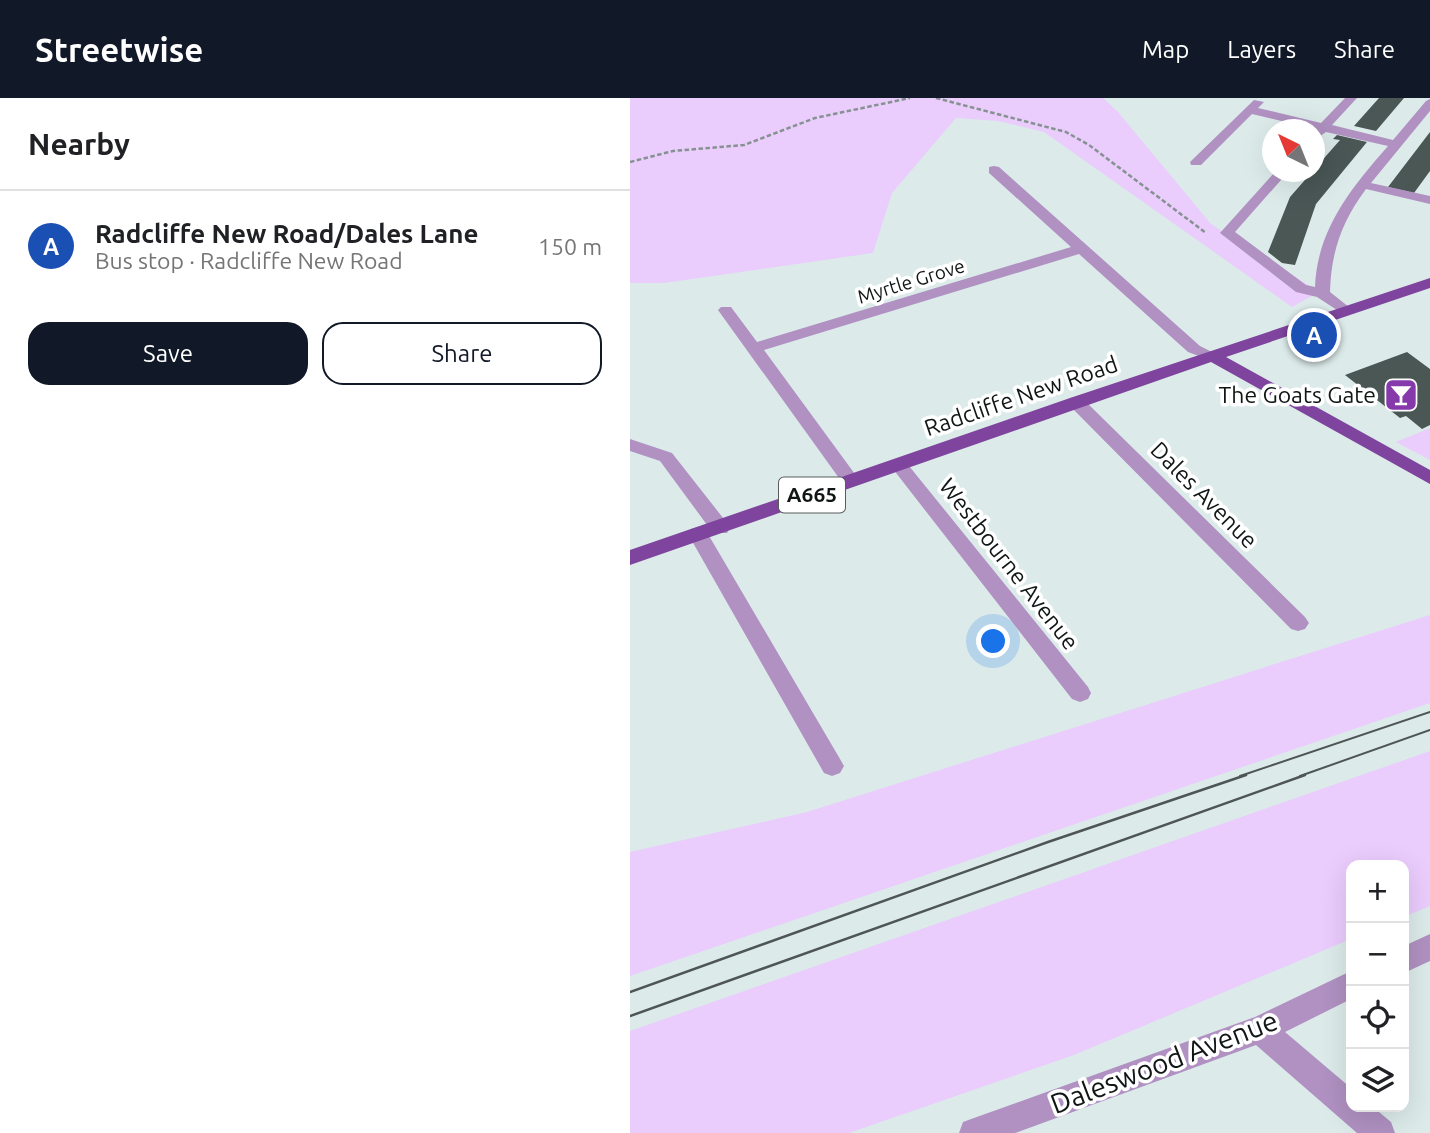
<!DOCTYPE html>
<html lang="en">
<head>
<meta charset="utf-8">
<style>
	:root { --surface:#fff; --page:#f2f2f2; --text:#202124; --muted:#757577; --line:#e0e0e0; --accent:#111827 }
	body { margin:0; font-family:Ubuntu,sans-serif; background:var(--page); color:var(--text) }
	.controls { position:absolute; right:21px; bottom:21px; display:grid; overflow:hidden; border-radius:14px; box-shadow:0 7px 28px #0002 }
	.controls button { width:63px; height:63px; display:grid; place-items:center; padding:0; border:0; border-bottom:2px solid var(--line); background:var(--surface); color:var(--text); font:35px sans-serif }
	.compass { position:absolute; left:632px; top:21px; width:63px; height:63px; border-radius:50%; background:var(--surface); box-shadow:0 7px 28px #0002; rotate:317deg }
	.you { position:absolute; left:364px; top:544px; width:24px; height:24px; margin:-18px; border:5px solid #fff; border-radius:50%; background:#1a73e8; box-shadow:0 0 0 10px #1a73e833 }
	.badge { display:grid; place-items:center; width:46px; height:46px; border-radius:50%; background:var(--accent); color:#fff; font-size:23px; font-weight:700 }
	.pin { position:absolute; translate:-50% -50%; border:4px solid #fff; box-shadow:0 2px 7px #0006 }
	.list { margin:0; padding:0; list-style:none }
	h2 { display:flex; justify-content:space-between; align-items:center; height:91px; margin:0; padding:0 28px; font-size:30px }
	h2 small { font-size:23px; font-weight:400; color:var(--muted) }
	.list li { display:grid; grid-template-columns:46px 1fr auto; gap:21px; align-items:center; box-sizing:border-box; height:112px; padding:0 28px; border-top:2px solid var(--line) }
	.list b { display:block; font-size:26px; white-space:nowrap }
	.list p { margin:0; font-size:23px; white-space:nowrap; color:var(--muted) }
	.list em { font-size:23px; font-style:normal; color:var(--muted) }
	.actions { display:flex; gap:14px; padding:21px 28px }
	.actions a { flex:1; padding:16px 0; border:2px solid var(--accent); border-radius:21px; text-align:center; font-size:24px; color:var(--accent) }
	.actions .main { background:var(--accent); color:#fff }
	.icon { flex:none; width:38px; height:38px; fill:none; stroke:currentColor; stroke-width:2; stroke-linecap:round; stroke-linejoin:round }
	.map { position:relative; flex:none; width:800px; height:1035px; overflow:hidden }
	header { display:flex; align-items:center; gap:42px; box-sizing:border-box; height:98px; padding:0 35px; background:var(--accent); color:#fff }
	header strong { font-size:33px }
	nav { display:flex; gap:38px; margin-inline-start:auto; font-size:24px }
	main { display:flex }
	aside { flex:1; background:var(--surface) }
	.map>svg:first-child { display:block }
	.green { fill:#eaccfd }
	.building { fill:#4a5755 }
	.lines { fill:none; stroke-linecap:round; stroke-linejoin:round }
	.path { stroke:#869291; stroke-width:2.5; stroke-dasharray:4.5 2.5; stroke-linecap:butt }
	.minor { fill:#b091c2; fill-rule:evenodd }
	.major { fill:#7f449e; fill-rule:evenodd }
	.tram-far1 { stroke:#4e5655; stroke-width:2 }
	.tram { stroke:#4e5655; stroke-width:2.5 }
	.labels { text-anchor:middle; stroke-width:7; stroke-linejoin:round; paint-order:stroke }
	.far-street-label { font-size:19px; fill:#101615; stroke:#fff }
	.shield { fill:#fff; stroke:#585c5b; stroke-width:2 }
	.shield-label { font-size:21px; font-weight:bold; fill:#101615 }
	.poi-label { font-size:23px; fill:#101615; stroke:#fff; text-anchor:end }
	.street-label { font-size:23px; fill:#101615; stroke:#fff }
	.near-street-label { font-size:28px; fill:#101615; stroke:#fff }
</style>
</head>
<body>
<header>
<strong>Streetwise</strong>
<nav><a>Map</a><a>Layers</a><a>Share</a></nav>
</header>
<main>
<aside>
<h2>Nearby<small></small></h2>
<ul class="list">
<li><span class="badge" style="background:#1a4fb4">A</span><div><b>Radcliffe New Road/Dales Lane</b><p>Bus stop · Radcliffe New Road</p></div><em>150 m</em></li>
</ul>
<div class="actions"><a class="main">Save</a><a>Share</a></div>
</aside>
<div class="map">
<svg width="800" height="1035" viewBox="0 0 800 1035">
	<rect width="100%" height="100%" fill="#dcebea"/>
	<path class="green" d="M0,0h473l15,14 93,112 108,68 -27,15 -248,-175 -46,-11 -42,-3 -64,75 -19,60 -209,30h-34z
		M800,330v32l-34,-18z
		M800,517v88l-800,273v-124l177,-40z
		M800,653v155l-26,11v-52h-53v74l-277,116 -225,78h-219v-102z"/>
	<path class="building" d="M749,0h25l-28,33 -22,-5z
		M800,34v39l-16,22 -26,-6z
		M707,37l30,7 -51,62 -21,61 -13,-2 -14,-11 22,-55 50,-57 -7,-1z
		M777,254l23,17v56l-8,4 -16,-13 -6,2 -55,-43z"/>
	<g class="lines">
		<path class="path" d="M306,0l130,34 23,13 117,88
			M0,64l43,-11 71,-6 71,-27 95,-20"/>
		<path class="minor" d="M715,0h12l-25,27 61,15 33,-39 4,-2v12l-59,72 59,13v8l-64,-15c-24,32 -35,63 -36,103l24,19 -8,5 -29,-19 -21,-5 -76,-59 55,-61h13l-53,60 71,53 9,2c2,-57 36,-99 73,-141l-62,-14 -10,7 -1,-10 -63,-15 -51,51h-10l-1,-3 64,-62 10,2 -6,6 63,15z
			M364,68l5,1 201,179 20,10 -8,5 -24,-9 -109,-98 -315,96 96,131 -2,4h-14l-126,-175 3,-3h10l26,35 314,-95 -82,-74v-6z
			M446,299l6,1 223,219 4,6 -4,6 -7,2 -7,-2 -221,-223 -3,-4 3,-4z
			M0,341l42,14 55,70 3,5 -3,5h-14l-53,-72 -30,-10z
			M269,361l6,2 183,226 3,6 -3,6 -8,3 -8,-3 -179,-230 -3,-4z
			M68,429l7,2 135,230 4,7 -4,7 -8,3 -8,-3 -136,-239 3,-5z
			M800,836v27l-26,12v-27z
			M721,873v28l-66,33 66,56v19h22l18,15 4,11h-38l-101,-88 -241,88h-56l4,-11 11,-4 281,-101z"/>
		<path class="major" d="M800,180v10l-204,69 204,113v14l-219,-122 -581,203v-15l440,-152z"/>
		<path class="tram-far1" d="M610,678l190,-64
			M670,678l130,-46"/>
		<path class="tram" d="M0,894l418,-150 198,-67
			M0,918l675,-241"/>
	</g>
	<defs>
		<symbol id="bar-square" viewBox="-11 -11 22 22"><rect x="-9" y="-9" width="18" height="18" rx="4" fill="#8539aa" stroke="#fff"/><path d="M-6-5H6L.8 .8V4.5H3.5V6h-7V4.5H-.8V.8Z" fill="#fff"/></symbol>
	</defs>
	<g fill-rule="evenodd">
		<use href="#bar-square" x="752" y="278" width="38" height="38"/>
	</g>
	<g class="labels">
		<g class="far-street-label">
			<text transform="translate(281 183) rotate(-17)" y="7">Myrtle Grove</text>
		</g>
		<rect class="shield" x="149" y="379.5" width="66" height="35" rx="5"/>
		<g class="shield-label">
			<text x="182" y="404">A665</text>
		</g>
		<g class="poi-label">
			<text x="746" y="305">The Goats Gate</text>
		</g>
		<g class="street-label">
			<text transform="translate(391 298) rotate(-19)" y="8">Radcliffe New Road</text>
			<text transform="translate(574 397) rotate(45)" y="8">Dales Avenue</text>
			<text transform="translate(379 466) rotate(52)" y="8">Westbourne Avenue</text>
		</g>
		<g class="near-street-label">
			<text transform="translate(534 964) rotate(-21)" y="10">Daleswood Avenue</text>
		</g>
	</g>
</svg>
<div class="controls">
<button>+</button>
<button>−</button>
<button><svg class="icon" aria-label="locate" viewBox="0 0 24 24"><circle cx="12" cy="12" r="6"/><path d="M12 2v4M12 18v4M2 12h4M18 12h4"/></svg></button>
<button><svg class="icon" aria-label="layers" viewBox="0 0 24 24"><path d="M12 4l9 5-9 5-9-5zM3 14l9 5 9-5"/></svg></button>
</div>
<svg class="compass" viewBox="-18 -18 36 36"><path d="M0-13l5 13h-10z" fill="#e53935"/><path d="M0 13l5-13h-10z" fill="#757577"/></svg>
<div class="you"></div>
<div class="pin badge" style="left:684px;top:237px;background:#1a4fb4">A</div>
</div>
</main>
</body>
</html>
